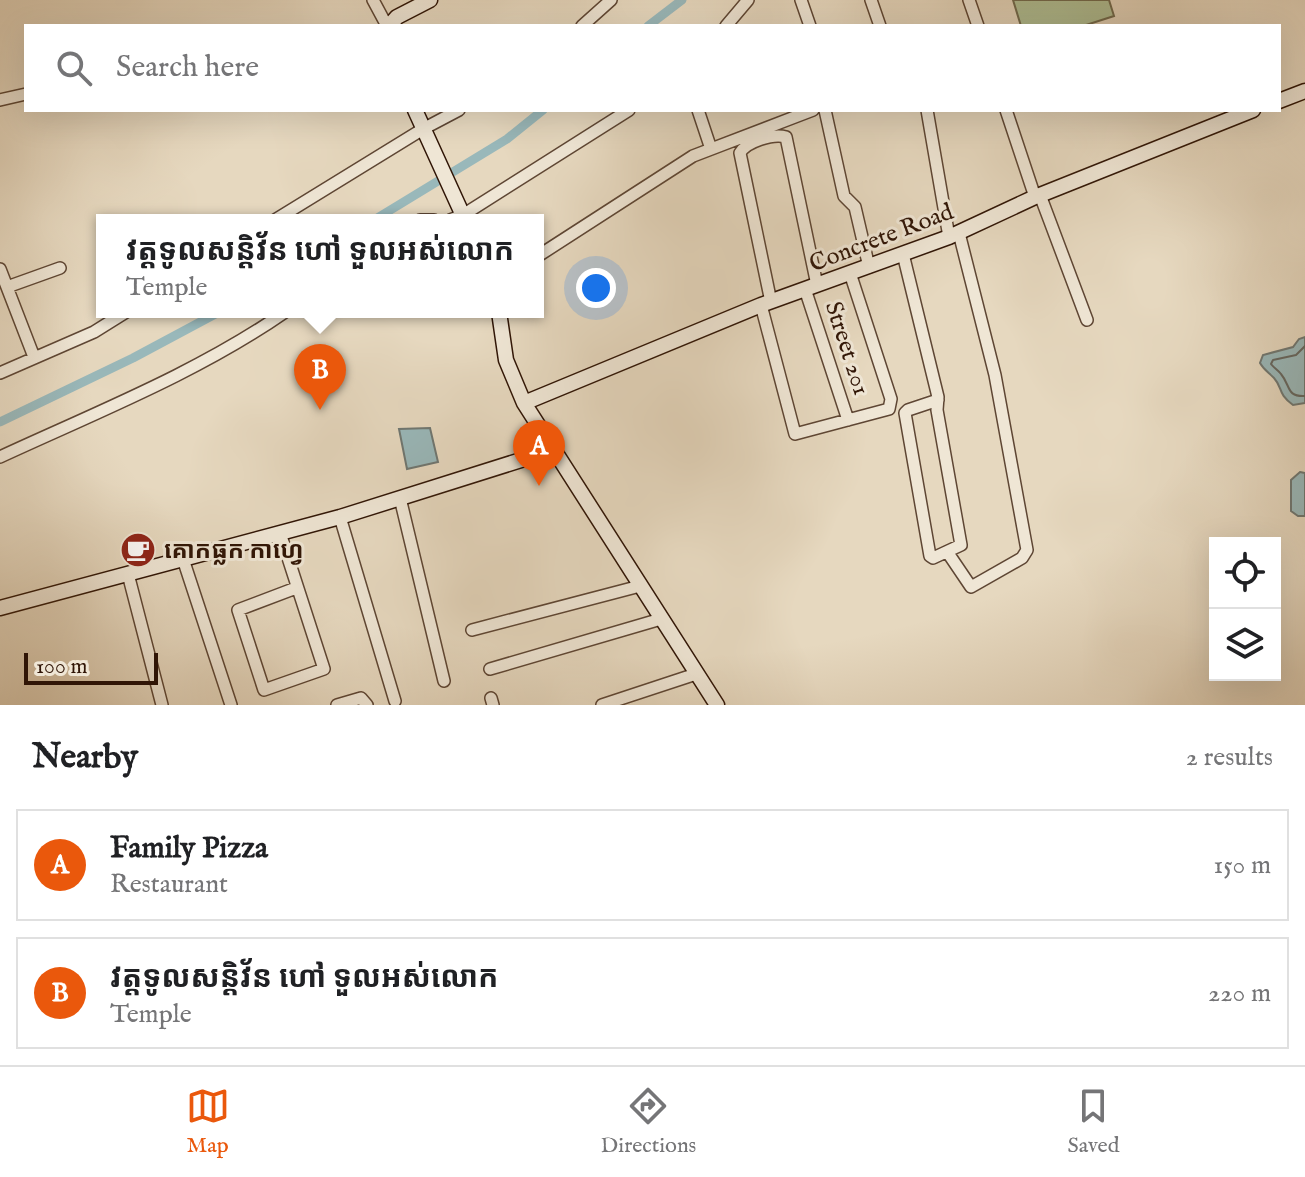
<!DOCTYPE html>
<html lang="en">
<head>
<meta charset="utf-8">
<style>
	:root { --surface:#fff; --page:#f2f2f2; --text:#202124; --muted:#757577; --line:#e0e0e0; --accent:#ea580c }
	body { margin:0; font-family:"IM FELL English","Noto Sans Khmer",serif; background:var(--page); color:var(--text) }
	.controls { position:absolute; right:24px; bottom:24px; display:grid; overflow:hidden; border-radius:0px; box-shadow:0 8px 32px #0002 }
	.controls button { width:72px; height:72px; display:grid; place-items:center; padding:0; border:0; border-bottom:2px solid var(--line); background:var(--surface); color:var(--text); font:40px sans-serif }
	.scale { position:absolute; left:24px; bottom:20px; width:134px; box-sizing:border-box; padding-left:8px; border:4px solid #301506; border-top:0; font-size:22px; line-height:28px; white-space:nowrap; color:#301506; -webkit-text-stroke:6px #efe6d5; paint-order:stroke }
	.you { position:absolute; left:596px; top:288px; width:28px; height:28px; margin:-20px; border:6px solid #fff; border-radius:50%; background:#1a73e8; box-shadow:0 0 0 12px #1a73e833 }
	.badge { display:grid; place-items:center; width:52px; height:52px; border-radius:50%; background:var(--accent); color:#fff; font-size:26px; font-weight:700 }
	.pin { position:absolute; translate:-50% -66px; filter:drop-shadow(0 2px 4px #0008) }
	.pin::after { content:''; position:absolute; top:42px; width:28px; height:24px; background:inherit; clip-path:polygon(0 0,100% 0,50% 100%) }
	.popup { position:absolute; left:96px; top:214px; width:448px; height:104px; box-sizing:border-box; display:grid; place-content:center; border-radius:0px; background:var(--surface); filter:drop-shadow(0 2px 6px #0005); font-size:26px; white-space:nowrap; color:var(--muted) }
	.popup b { font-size:30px; color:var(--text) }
	.popup::after { content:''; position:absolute; left:50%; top:100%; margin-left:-16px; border:16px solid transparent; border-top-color:var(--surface) }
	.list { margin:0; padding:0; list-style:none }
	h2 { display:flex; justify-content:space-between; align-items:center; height:104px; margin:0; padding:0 32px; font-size:34px }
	h2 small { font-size:26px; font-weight:400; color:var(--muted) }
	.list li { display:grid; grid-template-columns:52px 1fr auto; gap:24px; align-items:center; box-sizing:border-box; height:112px; margin:0 16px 16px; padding:0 16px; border:2px solid var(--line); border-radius:0px }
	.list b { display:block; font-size:30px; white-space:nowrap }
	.list p { margin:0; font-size:26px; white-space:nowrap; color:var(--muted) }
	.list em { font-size:26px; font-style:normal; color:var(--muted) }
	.icon { flex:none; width:44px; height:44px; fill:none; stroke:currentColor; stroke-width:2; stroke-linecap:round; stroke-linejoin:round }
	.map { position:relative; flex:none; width:1305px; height:705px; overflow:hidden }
	.search { position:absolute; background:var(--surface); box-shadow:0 8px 32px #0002; left:24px; right:24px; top:24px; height:88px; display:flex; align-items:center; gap:20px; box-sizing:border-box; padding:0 28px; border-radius:0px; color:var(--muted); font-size:30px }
	.sheet { height:360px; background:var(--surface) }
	nav { display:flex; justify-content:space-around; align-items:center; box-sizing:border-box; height:112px; border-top:2px solid var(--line); background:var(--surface); font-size:22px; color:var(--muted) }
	nav a { display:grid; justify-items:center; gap:4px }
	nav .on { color:var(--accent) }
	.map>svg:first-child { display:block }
	.green { fill:#afc096; stroke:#706a4e; stroke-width:2 }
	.water { fill:#99b8ba; stroke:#6f7772; stroke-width:2 }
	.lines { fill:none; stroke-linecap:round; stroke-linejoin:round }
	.shore { stroke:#646660; stroke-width:2 }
	.canal { stroke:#99b8ba; stroke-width:9 }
	.street-casing { stroke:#5e4634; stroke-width:14 }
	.secondary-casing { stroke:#301506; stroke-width:17 }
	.street { stroke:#efe6d5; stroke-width:11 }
	.secondary { stroke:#efe6d5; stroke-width:14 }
	.labels { text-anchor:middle; stroke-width:6; stroke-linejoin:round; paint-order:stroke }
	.street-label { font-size:24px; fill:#301506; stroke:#efe6d5 }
	.poi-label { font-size:24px; font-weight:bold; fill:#301506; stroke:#efe6d5; text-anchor:start }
</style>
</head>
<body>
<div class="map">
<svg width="1305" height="705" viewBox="0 0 1305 705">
	<rect width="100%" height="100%" fill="#e6d8bf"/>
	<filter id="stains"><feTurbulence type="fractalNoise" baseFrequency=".0025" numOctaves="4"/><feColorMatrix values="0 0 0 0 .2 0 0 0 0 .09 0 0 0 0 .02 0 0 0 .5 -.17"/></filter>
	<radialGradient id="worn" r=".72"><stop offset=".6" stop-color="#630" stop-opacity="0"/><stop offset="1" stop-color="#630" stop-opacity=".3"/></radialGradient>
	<path class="green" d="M1013,0h96l5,16 -31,10h-62z"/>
	<path class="water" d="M1305,337v66l-12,2c-16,-12 -10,-17 -19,-27 -6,-6 -10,-8 -14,-15l3,-8 30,-8 6,-8z
		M430,428l8,34 -31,7 -8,-40z
		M1300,472l5,1v43h-7l-7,-5v-31z"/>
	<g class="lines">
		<path class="shore" d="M1305,346l-9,9 -23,5 -2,4c3,4 7,6 10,10 10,12 5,23 24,22"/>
		<path class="canal" d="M648,26l34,-26
			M374,220l133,-81 36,-29
			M0,422l133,-64 86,-46"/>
		<defs>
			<path id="street" d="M373,0l14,26
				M801,0l9,26
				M871,0l9,26
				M969,0l9,26
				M582,26l29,-26
				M726,26l22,-26
				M0,100l26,-6
				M698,110l13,39
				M825,110l19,86 11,11 14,60
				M927,110l22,127
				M1006,110l29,87
				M1040,195l47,125
				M275,220l148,-91 36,-19
				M420,220h14
				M450,220l13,-5 166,-105
				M903,254l35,143 -1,13 24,135 -28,13 -3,-2 -25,-143 3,-3 30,-10
				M538,256l155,-100 120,-46
				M0,269l34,88
				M7,287l53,-19
				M805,289l43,131
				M771,302l-31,-149c6,-11 33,-20 46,-16l31,148
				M761,305l34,129 94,-25 2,-10 -41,-126
				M0,373l94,-41 32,-20
				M0,457c95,-44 199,-85 285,-145
				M400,498l44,183
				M340,517l55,184
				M280,533l44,136 -60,21 -26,-80 58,-22
				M948,553l23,34 51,-29 5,-8 -32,-175 -36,-142
				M183,559l48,146
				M128,574l34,131
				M472,630l168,-44
				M490,669l171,-50
				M491,698l2,7
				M337,705l24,-7 6,7
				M602,705l94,-31"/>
			<path id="secondary" d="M389,26l8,-9 33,-17
				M1279,101l26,-10
				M415,110l50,110
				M499,312l7,48 18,43 193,302
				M524,403l237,-98 188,-68 86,-40 218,-87
				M0,608l340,-91 213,-67"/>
		</defs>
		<use href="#street" class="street-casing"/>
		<use href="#secondary" class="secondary-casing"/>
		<use href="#street" class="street"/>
		<use href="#secondary" class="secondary"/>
	</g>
	<defs>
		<symbol id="cafe-disc" viewBox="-11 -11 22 22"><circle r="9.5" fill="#8f2418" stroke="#efe6d5"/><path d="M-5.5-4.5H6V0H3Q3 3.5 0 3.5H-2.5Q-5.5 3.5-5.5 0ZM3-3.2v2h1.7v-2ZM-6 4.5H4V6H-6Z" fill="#fff"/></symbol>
	</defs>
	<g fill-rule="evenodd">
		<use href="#cafe-disc" x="118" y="530" width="40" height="40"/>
	</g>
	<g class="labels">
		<g class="street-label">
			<text transform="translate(881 237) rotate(-21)" y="8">Concrete Road</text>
			<text transform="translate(848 348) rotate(72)" y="8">Street 201</text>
		</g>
		<g class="poi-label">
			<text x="164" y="558">គោកធ្លក កាហ្វេ</text>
		</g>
	</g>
	<rect width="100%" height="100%" filter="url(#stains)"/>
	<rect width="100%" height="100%" fill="url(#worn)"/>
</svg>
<div class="controls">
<button><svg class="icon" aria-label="locate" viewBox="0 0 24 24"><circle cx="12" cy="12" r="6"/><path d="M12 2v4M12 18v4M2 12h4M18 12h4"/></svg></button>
<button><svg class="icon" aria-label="layers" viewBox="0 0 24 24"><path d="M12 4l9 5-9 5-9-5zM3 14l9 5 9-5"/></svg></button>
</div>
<div class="scale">100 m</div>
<div class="you"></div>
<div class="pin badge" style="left:539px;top:486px">A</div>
<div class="pin badge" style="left:320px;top:410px">B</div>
<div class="popup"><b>វត្តទូលសន្តិវ័ន ហៅ ទួលអស់លោក</b>Temple</div>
<div class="search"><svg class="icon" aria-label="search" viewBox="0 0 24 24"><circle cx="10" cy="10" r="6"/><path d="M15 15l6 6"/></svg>Search here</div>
</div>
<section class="sheet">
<h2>Nearby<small>2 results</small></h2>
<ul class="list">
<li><span class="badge">A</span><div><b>Family Pizza</b><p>Restaurant</p></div><em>150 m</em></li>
<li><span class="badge">B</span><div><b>វត្តទូលសន្តិវ័ន ហៅ ទួលអស់លោក</b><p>Temple</p></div><em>220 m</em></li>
</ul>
</section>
<nav>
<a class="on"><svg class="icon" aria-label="map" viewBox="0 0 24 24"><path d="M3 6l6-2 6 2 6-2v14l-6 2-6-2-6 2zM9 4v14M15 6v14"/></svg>Map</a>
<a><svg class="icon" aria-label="directions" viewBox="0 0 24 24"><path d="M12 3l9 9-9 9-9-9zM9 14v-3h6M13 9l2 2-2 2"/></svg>Directions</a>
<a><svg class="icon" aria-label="saved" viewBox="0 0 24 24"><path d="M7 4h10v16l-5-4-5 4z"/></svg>Saved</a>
</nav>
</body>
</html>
